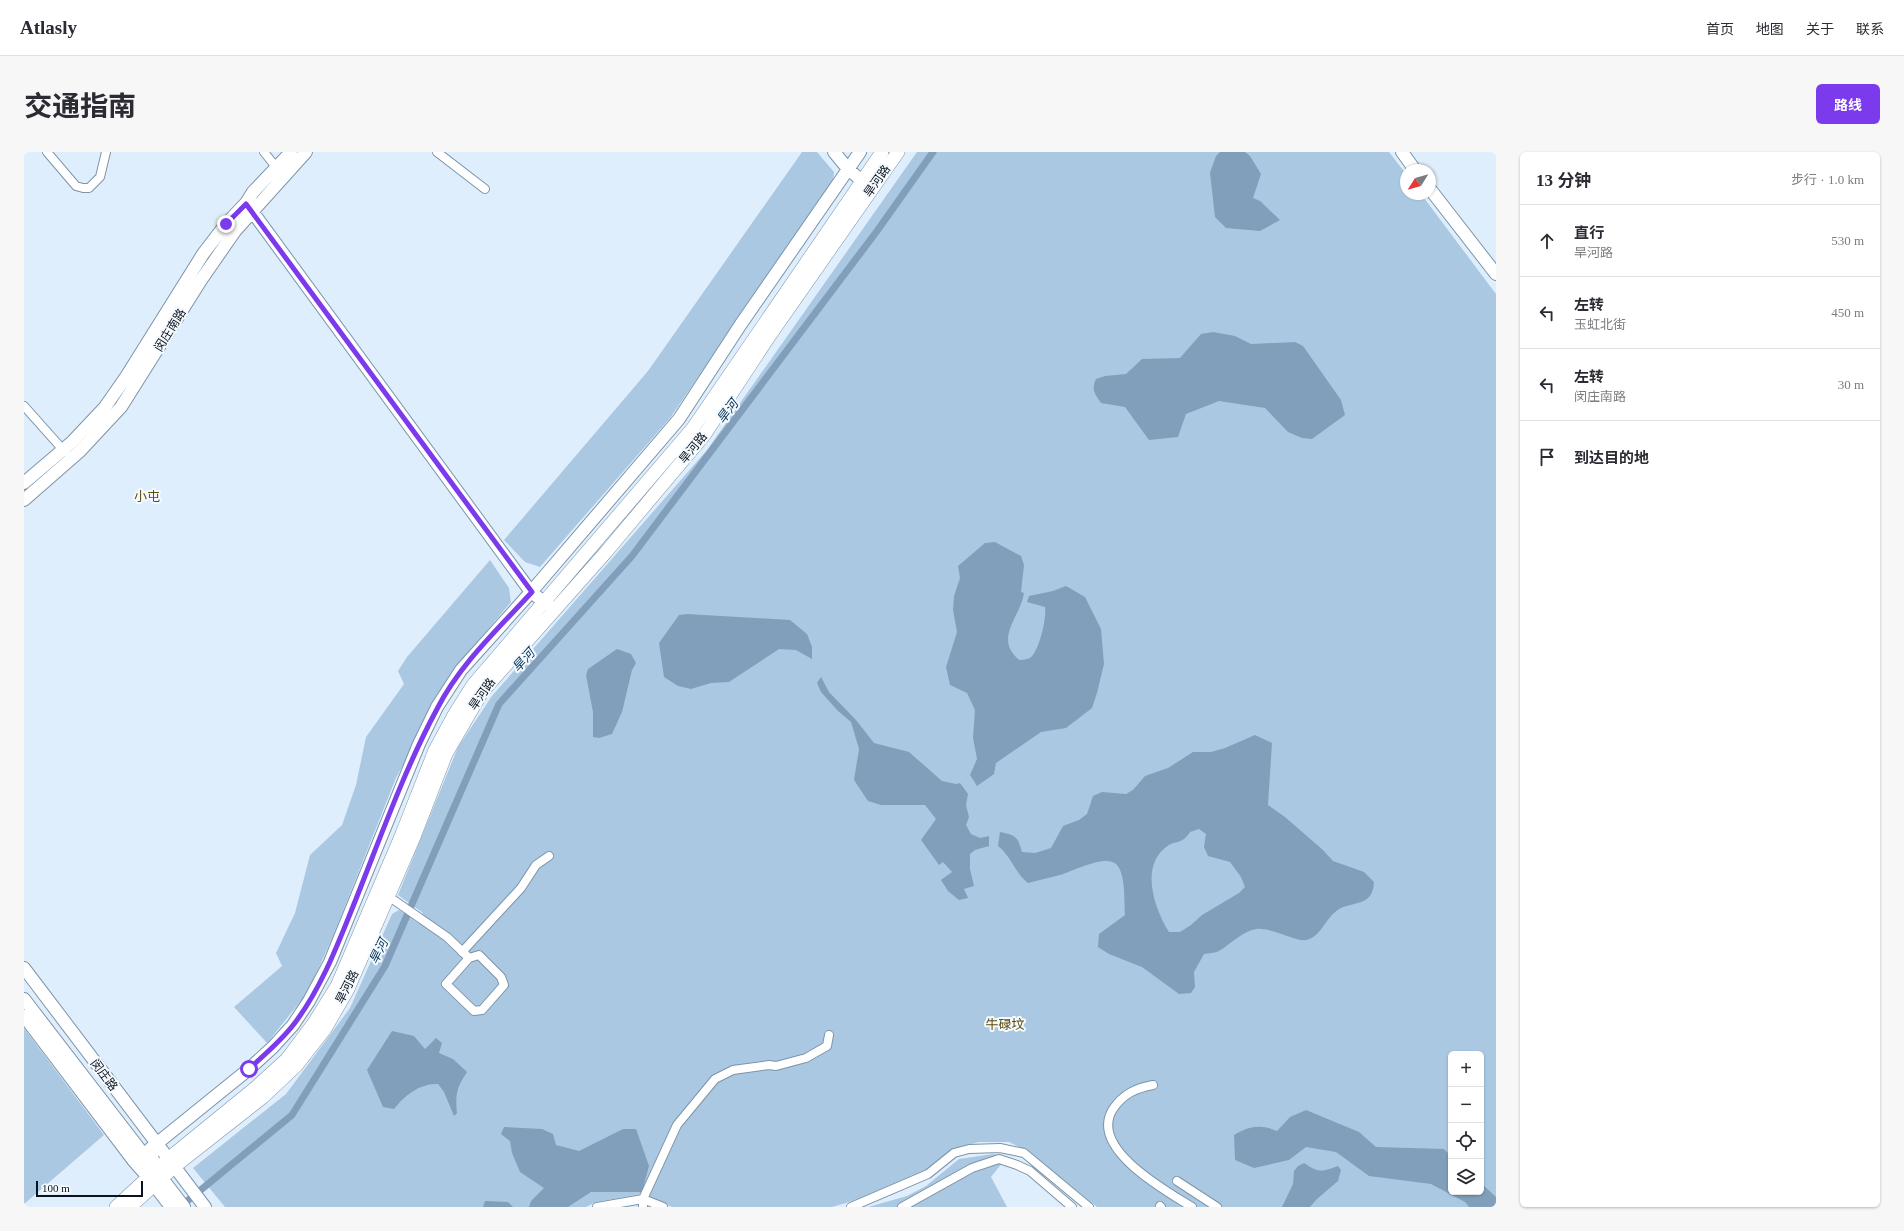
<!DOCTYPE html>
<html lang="zh">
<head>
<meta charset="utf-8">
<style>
	:root { --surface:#fff; --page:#f7f7f7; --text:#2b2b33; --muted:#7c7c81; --line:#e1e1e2; --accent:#7c3aed }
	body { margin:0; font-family:"Times New Roman","Noto Sans SC",serif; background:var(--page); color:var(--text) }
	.controls { position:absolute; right:12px; bottom:12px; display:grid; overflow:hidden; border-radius:6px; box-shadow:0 1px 3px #0004 }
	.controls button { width:36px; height:36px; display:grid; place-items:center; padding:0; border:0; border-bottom:1px solid var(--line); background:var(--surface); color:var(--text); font:20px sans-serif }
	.compass { position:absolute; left:1376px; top:12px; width:36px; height:36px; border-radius:50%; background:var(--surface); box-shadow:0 1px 3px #0004; rotate:233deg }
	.scale { position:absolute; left:12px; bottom:10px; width:107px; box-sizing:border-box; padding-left:4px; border:2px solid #0a131b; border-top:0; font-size:11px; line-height:14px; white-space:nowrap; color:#0a131b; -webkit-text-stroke:3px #f5faff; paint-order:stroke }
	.stop { position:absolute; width:12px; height:12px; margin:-9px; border:3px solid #7c3aed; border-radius:50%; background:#fff }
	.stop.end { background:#7c3aed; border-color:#fff; box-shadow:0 1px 4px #0008 }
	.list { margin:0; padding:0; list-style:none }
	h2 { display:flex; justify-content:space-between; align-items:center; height:52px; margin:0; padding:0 16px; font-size:17px }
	h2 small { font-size:13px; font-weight:400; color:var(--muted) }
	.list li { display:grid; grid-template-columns:26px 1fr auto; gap:12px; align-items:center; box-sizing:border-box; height:72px; padding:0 16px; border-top:1px solid var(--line) }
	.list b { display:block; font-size:15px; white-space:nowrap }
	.list p { margin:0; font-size:13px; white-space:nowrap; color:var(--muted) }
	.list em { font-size:13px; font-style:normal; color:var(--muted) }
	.icon { flex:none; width:22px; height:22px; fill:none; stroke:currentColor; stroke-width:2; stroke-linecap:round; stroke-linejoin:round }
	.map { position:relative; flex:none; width:1472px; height:1055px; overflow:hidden; border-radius:6px }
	header { display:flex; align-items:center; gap:24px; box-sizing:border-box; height:56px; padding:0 20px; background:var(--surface); border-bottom:1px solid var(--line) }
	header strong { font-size:19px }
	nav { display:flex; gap:22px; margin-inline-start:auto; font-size:14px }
	.intro { display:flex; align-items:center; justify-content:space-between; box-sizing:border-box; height:96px; padding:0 24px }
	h1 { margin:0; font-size:28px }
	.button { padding:10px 18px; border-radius:6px; background:var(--accent); color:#fff; font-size:14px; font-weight:700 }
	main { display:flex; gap:24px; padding:0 24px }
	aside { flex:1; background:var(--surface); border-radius:6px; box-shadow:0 1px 3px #0004 }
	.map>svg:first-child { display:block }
	.green { fill:#abc8e2; fill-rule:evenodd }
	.water { fill:#819fba; fill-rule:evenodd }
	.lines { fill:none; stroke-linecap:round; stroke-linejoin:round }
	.canal { stroke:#819fba; stroke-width:7 }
	.street-casing { stroke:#7c94a9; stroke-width:10 }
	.secondary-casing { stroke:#7c94a9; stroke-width:14 }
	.primary-casing { stroke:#7c94a9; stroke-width:14 }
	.street { stroke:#fff; stroke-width:8 }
	.secondary { stroke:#fff; stroke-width:12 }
	.primary { stroke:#fff; stroke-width:13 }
	.route { stroke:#7c3aed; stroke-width:5 }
	.labels { text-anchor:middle; stroke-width:4; stroke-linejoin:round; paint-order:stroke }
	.street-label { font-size:12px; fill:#0a131b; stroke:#f5faff }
	.water-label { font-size:13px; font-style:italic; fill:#003458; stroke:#f5faff }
	.neighbourhood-label { font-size:13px; fill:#5b4d0d; stroke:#f5faff }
</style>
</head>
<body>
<header>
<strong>Atlasly</strong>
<nav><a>首页</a><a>地图</a><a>关于</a><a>联系</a></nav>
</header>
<div class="intro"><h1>交通指南</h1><a class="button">路线</a></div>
<main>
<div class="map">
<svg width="1472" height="1055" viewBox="0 0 1472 1055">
	<rect width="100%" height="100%" fill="#dfeefc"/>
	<path class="green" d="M778,0h15l17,20 -1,9 -163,237 -130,149 -15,-5 -21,-22 144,-169z
		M893,0h472l17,22v20h15l75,100v913h-399l-70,-56 -18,-9h-30l-23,6 -32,23 -61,27 -31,9h-160l-31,-13 -45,8 -10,5h-361l-32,-39 93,-74 64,-86 42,-94 7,-4 19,13 5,-10 -25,-18 60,-148 34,-51 215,-246zM1427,902h30v138h-30z
		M466,408l19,28 2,14 -53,63 -62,113 -63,158 -25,56 -41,51 -33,-36 48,-41 -6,-13 19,-40 15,-58 32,-30 14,-40 10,-48 38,-53 -6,-13 9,-14z
		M0,876l80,107 -80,69z
		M969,1002l14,3 -16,20 16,30h-139l39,-11 19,-10 33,-27z"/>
	<path class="water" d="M1196,0h25l5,4 11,18 -8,24 7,3 20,19 -20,11 -34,-3 -11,-11 -5,-44 6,-17z
		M1189,180l22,4 16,8 44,-2 8,4 38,54 4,15 -33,24 -10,-1 -14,-6 -23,-24 -46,-7 -33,13 -8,23 -29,3 -24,-33 -24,-4c-6,-9 -10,-13 -5,-24l9,-3 21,-2 16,-15 38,-1 21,-24z
		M971,390l26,14 3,9 -3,27 3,1c-2,19 -25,41 -12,59 2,3 4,6 8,8 3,0 7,-1 10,-2 9,-6 17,-41 15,-51l-18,-5 2,-6 24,-5 13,-5 19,11 16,32 3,35 -7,29 -5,15 -26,20 -25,4 -45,31 -2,11 -17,12 -7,-11 7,-16 -4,-21 2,-28 -8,-17 -17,-8 -4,-18 11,-35 -4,-22 1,-14 6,-18 -2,-12 27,-23z
		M663,462l103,6 17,14 5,13v12l-16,-9 -17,-1 -50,33 -18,1 -20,6 -13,-3 -14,-9 -5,-34 20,-28z
		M593,497l14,5 5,9 -4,7 -10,42 -10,22 -13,4 -6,-1v-25l-7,-37 2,-6z
		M797,525l8,15 27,28 18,23 35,9 33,29 14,3 4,-1 8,11 -2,11 3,12 -3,8 5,9 9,4 9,-2v10l-14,4 -5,4v15l4,17 -10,3 4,9 -9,2 -11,-9 -7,-11 11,-8 -9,-10 -4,3 -18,-25 15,-21 -11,-14h-44l-13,-4 -14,-21 5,-31 -8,-27 -13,-11 -17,-19 -4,-9z
		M1231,583l17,8 -4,62 17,12 38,33 10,11 31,11 10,10c-1,28 -26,17 -40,31 -9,8 -15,25 -28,27 -10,2 -35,-13 -50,-11 -15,3 -25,15 -37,22 -4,2 -10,2 -15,3l-10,18 1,15 -4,6 -12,1 -37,-27 -33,-13 -11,-7 1,-13 26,-19c-1,-13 1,-42 -9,-51 -11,-10 -43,7 -56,11 -10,3 -22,5 -32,8 -13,-10 -17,-27 -30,-37l2,-14c16,3 18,5 22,20l13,1 16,-5 12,-22 16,-6 8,-6 6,-18 9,-4 24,2 7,-4 12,-14 23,-8 25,-16h18l14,-4zM1175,677l7,5 -2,13 4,9 22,6 11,15 4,10 -6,6 -37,22 -11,10 -11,7h-11c-14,-22 -29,-64 -4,-84 10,-9 16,-2 25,-16z
		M368,879l22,5 11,13 11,-11 6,5 -3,10 14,6 14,13c-10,15 -12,22 -10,41l-3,3 -10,-24 -6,-8c-18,-1 -34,12 -44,25l-11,-2 -16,-37z
		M1282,958l53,22 17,15 68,2 7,7v36h30v-9l15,14v10h-27l-4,-5 -34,-18 -62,-8 -33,-24 -30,-5 -17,13 -35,8 -19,-8 -1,-25c15,-9 27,-11 43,-4l13,-14z
		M480,975l38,2 11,5 3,11 23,6 44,-22h13l13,37 -7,26h-51l-23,15h-39l2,-6 13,-13 -24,-16 -8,-19 -2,-12 -9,-7z
		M1280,1011c15,10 17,9 34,3l3,4 -3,11 -21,18 -7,8h-28l11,-23 1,-13 4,-5z
		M461,1049l23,1 5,5h-30z"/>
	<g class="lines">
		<path class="canal" d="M156,1055l112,-92 93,-149 114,-262 133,-148 245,-325 56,-79"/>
		<defs>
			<path id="street" d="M23,0l29,34 7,2h6l11,-11 6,-25
				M240,0l12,15
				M413,0l48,37
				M0,254l41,46
				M364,744l59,41 22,21 -23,26 28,27 8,-1 22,-25 -3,-8 -22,-22 -10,3
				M438,800l59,-64 15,-23 13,-9
				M1129,933c-17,3 -30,9 -40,24 -25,39 53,82 79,98
				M1153,1029l40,26
				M1136,1054l1,1
				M573,1055l46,-8 20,8
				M619,1055v-8l34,-74 38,-46 18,-9 36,-5 7,1 30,-8 21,-12 2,-11
				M827,1055l77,-33 26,-21 15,-4 31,-1 24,5 65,54
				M878,1055l70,-39 27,-9 18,6 13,6 42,36"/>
			<path id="secondary" d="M810,0l14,17 13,11
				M1378,0l13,18
				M1406,37l66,85
				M222,51l285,389 21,16
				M0,331l48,-41 33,-35 21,-30 77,-123 23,-30 20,-21 7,-11 38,-40
				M0,348l56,-49 41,-44 80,-127 34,-49 71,-79
				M0,816l181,239
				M0,847l160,208
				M0,864l109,144 15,17 23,30
				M132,1018l-6,-21 99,-80 24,-22 20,-22 16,-24 21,-39 89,-218 18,-37 24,-37 70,-78 148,-173 62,-95 119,-172"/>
			<path id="primary" d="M92,1055l52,-48 86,-70 33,-30 27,-36 23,-37 65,-152 33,-84 19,-35 19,-30 220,-257 189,-276
				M106,1055l44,-40 89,-70 33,-31 29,-37 23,-40 66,-152 32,-83 36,-62 124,-140 99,-118 63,-96 130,-186"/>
		</defs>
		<use href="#street" class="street-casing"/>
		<use href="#secondary" class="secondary-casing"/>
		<use href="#primary" class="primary-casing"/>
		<use href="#street" class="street"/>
		<use href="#secondary" class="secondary"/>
		<use href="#primary" class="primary"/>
	</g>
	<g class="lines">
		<path class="route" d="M202,72l20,-20 286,388c-34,37 -72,72 -95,117 -34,63 -58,133 -85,200 -16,40 -32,81 -58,115 -13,17 -30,31 -45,45"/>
	</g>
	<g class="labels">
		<g class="street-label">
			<text transform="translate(853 29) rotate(-55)" y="4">旱河路</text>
			<text transform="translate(146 178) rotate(-58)" y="4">闵庄南路</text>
			<text transform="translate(669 296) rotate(-51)" y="4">旱河路</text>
			<text transform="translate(458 542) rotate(-55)" y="4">旱河路</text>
			<text transform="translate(323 835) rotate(-63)" y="4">旱河路</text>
			<text transform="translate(80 923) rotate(53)" y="4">闵庄路</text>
		</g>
		<g class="water-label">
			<text transform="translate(703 259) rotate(-53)" y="5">旱河</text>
			<text transform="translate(499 508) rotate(-48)" y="5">旱河</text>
			<text transform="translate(354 799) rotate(-64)" y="5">旱河</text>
		</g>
		<g class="neighbourhood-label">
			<text x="123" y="349">小屯</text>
			<text x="981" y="877">牛碌坟</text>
		</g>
	</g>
</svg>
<div class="controls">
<button>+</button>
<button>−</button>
<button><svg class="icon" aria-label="locate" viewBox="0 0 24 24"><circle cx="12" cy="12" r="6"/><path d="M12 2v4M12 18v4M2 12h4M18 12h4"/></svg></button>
<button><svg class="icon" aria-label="layers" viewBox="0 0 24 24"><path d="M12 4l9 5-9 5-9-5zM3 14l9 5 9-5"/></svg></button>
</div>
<svg class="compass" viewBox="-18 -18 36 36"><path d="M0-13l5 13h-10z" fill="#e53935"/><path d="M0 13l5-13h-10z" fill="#7c7c81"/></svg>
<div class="scale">100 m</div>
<div class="stop" style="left:225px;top:917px"></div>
<div class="stop end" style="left:202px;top:72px"></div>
</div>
<aside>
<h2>13 分钟<small>步行 · 1.0 km</small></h2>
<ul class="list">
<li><svg class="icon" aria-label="ahead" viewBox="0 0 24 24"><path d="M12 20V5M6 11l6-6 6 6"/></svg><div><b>直行</b><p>旱河路</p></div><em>530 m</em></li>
<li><svg class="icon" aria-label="left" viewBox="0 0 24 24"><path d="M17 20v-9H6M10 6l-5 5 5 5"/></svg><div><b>左转</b><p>玉虹北街</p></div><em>450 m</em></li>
<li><svg class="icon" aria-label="left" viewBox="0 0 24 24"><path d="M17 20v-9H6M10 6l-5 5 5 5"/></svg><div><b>左转</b><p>闵庄南路</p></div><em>30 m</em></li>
<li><svg class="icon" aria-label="arrive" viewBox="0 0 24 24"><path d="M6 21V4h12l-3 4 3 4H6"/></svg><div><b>到达目的地</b></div></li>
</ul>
</aside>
</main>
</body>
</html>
